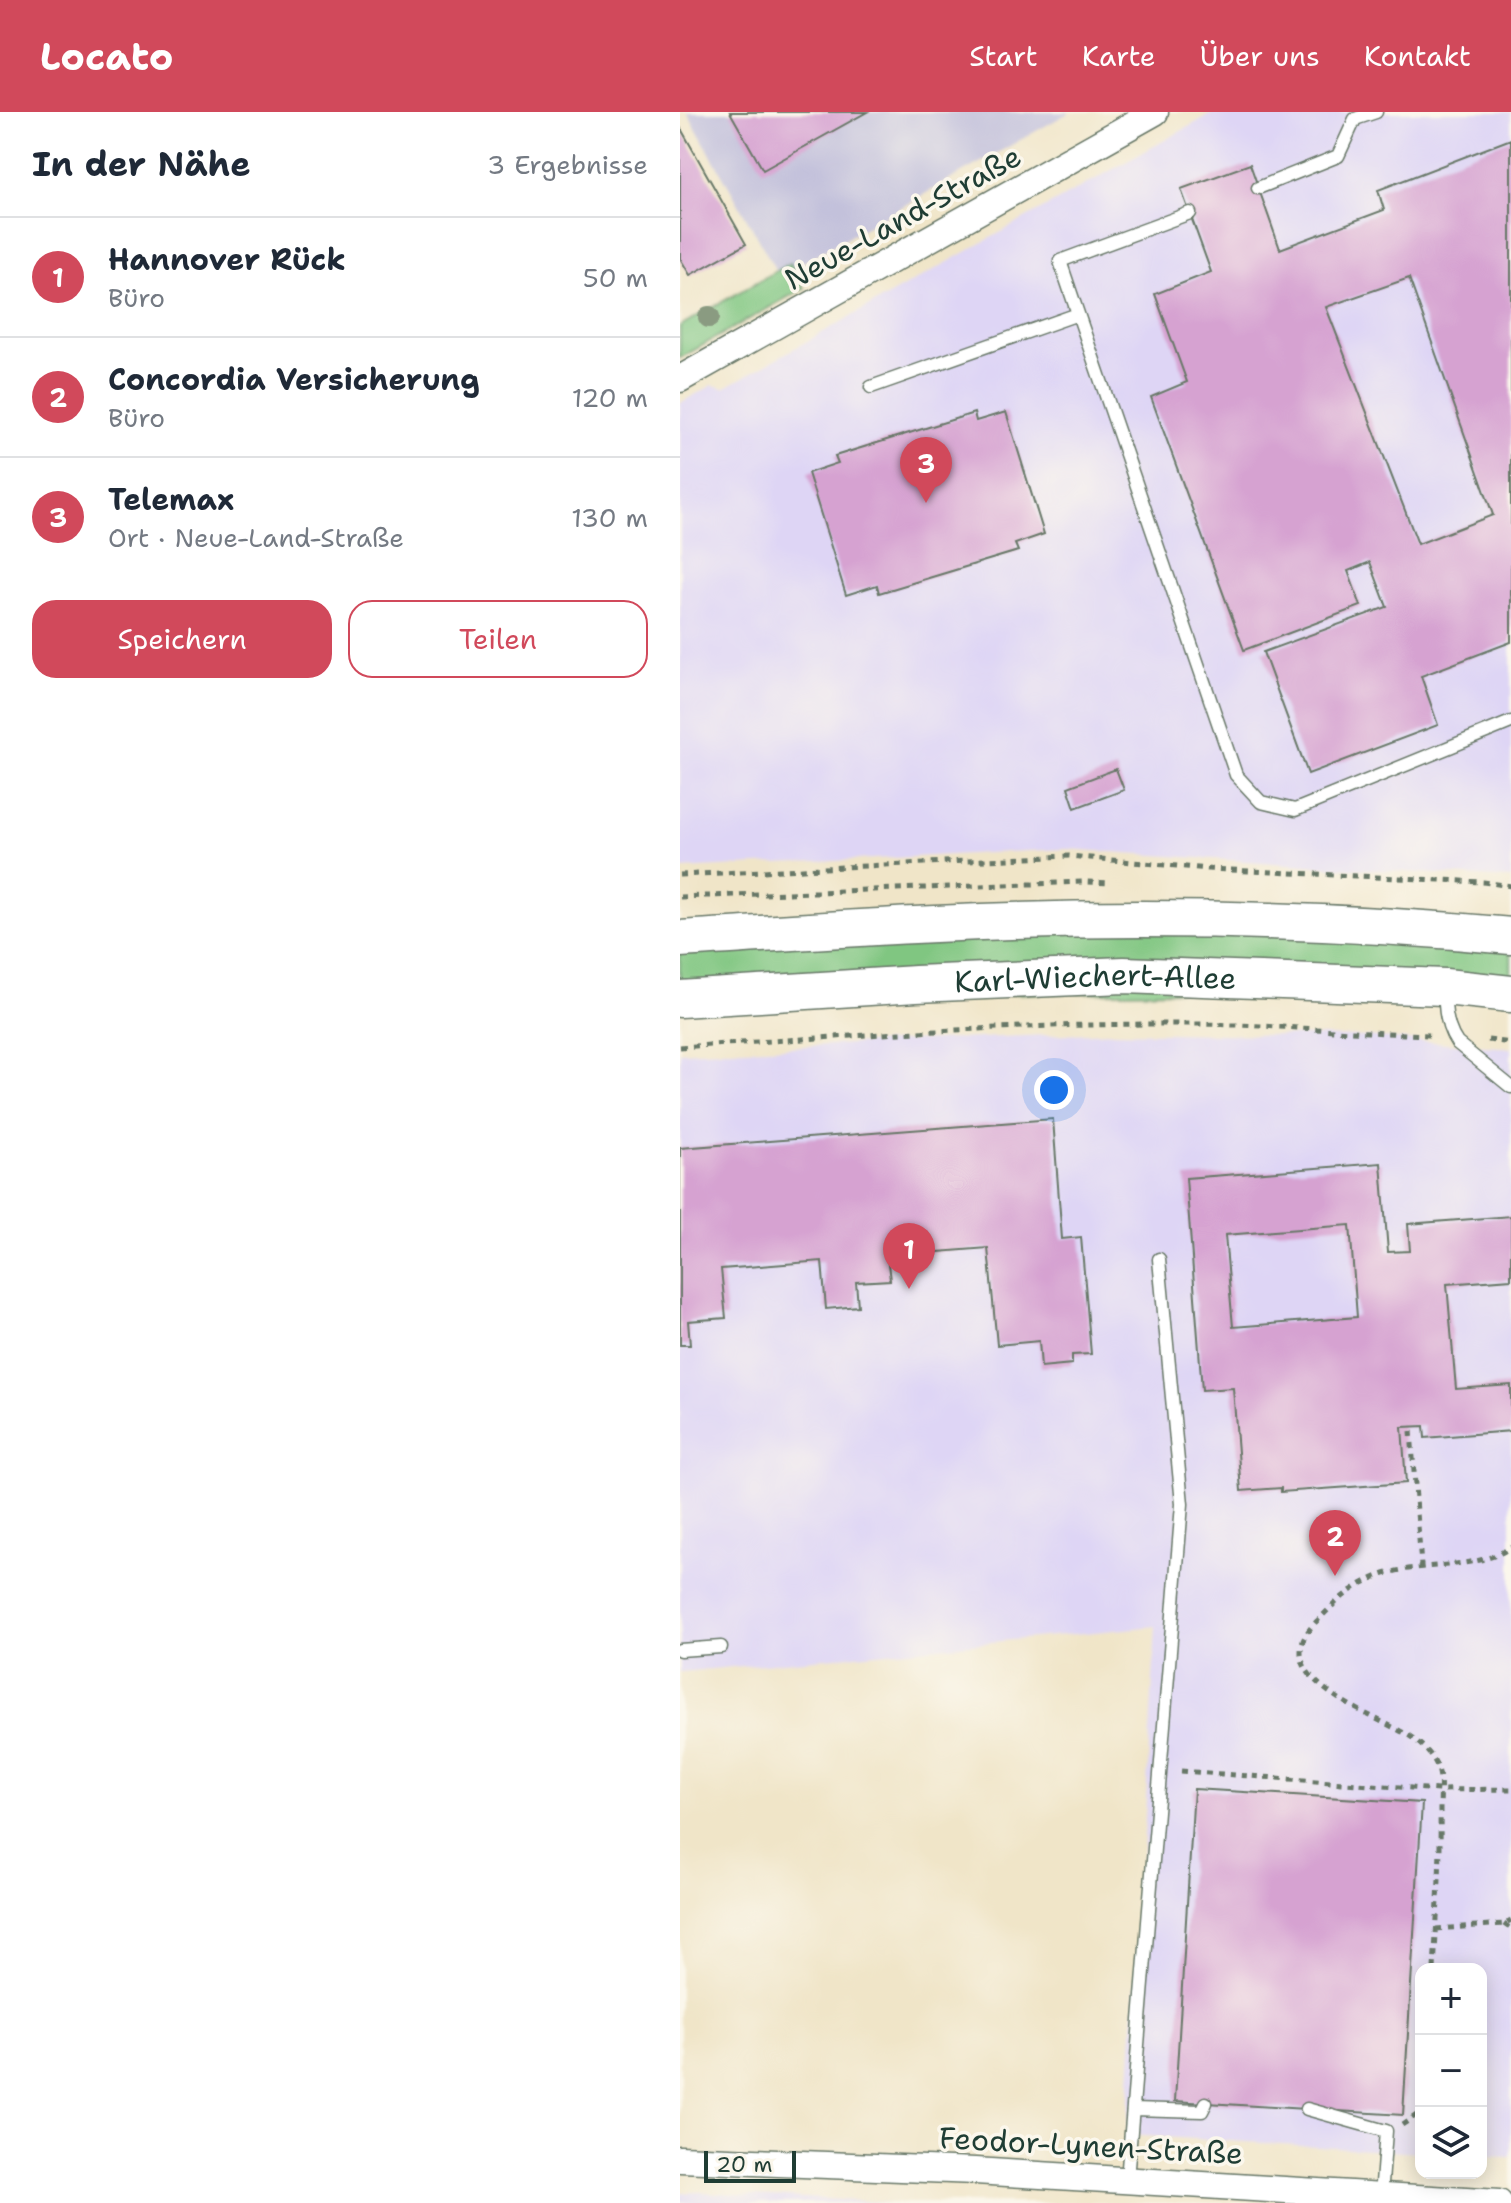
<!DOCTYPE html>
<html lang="de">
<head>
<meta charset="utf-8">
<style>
	:root { --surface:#fff; --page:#f6f6f7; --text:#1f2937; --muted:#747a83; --line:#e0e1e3; --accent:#d1495b }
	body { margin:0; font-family:"Shantell Sans",sans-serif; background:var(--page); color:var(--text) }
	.controls { position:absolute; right:24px; bottom:24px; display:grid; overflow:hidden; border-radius:16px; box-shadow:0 4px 20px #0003 }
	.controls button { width:72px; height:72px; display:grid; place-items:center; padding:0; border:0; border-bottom:2px solid var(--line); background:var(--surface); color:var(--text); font:40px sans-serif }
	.scale { position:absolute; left:24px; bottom:20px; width:92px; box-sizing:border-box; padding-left:8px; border:4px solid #1f3d34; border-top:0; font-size:22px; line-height:28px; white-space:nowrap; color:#1f3d34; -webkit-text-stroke:6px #fbf7ec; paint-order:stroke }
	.you { position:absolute; left:374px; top:978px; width:28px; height:28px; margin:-20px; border:6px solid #fff; border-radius:50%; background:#1a73e8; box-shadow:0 0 0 12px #1a73e833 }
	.badge { display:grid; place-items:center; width:52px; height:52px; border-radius:50%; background:var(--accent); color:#fff; font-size:26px; font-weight:700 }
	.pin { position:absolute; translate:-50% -66px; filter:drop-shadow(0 2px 4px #0008) }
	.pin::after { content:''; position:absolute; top:42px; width:28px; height:24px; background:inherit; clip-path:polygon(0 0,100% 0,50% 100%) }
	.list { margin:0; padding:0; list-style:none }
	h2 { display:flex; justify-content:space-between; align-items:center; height:104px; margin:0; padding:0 32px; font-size:34px }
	h2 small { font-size:26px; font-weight:400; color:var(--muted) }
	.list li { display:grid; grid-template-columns:52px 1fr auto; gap:24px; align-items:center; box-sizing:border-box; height:120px; padding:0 32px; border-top:2px solid var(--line) }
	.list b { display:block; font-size:30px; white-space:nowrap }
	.list p { margin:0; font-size:26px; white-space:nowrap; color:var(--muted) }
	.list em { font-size:26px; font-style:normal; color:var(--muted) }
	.actions { display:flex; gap:16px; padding:24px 32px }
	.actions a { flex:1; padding:18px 0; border:2px solid var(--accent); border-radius:24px; text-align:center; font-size:28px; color:var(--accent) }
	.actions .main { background:var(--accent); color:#fff }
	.icon { flex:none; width:44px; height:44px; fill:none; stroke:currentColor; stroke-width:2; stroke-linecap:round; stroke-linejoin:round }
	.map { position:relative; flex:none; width:831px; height:2091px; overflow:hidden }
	header { display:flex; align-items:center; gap:48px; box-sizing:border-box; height:112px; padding:0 40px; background:var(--accent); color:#fff }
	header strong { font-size:38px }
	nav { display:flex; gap:44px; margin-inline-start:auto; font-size:28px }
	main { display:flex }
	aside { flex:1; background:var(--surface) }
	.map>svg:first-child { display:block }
	.built { fill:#ded5f5 }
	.industrial { fill:#c3c1db }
	.green { fill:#80c681; stroke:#50825a; stroke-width:2 }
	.building { fill:#d6a2d1; fill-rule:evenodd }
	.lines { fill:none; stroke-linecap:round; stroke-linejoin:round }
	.lane-casing { stroke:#687868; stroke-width:15 }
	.street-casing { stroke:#687868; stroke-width:29 }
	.secondary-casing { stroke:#687868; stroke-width:39 }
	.path { stroke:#687868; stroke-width:5; stroke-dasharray:6 6; stroke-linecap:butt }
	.lane { stroke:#fff; stroke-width:12 }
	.street { stroke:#fff; stroke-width:26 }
	.secondary { stroke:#fff; stroke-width:36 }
	.tree { fill:#8a9b81 }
	.labels { text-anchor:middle; stroke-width:7; stroke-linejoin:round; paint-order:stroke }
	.street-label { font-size:30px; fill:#1f3d34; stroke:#fbf7ec }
</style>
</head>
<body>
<header>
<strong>Locato</strong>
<nav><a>Start</a><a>Karte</a><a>Über uns</a><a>Kontakt</a></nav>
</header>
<main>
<aside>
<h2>In der Nähe<small>3 Ergebnisse</small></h2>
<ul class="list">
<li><span class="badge">1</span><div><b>Hannover Rück</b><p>Büro</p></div><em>50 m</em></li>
<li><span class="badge">2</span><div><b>Concordia Versicherung</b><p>Büro</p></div><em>120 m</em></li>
<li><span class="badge">3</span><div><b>Telemax</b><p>Ort · Neue-Land-Straße</p></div><em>130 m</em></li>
</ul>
<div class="actions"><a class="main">Speichern</a><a>Teilen</a></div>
</aside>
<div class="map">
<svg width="831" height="2091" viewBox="0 0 831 2091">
	<rect width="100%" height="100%" fill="#fbf7ec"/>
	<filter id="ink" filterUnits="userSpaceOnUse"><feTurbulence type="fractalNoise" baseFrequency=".0125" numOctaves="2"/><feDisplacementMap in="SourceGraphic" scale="16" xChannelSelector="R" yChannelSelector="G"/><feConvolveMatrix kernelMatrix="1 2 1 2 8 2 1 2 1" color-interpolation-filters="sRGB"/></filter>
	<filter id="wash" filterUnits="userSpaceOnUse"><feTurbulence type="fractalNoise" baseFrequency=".006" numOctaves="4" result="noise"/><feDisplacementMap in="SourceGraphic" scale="32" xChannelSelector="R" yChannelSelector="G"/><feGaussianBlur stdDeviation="1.8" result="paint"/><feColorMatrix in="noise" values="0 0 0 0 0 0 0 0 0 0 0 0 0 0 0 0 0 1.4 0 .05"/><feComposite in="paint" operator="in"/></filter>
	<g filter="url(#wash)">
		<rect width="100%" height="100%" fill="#f0e5c8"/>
		<path class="built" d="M535,0h296v767l-445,-30 -386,20v-466l33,-18 11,3z
			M433,920l253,5 145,11v1109l-30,-1v-187h-60v183l-294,-17 29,-509 -476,46v-620z
			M21,2080l191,11h-212v-10z"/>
		<path class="industrial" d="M7,0h383l-291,164z"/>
		<path class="green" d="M110,151l14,25 -124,70v-32z
			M257,812l574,12v58l-66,-7 -765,12v-60z"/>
		<g id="blocks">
			<path class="building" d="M50,0h137l-104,58z
				M0,15l66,117 -56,31 -10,-17z
				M831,27v503l-90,34 17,49 -130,49 -45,-122 124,-45 -17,-45 -22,9 13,35 -117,44 -93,-253 36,-15 -32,-88 56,-22 -30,-83 69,-25 30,85 104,-39 -6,-20zM729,166l84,237 -75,29 -92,-237z
				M326,300l38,122 -29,10 3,7 -139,42 -2,-8 -31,10 -38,-122 30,-10 -3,-7 139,-43 2,8z
				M436,657l8,21 -49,18 -7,-21z
				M373,1007l9,120 19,-2 10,117 -19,1v9l-31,3 -2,-26 -42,4 -9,-97 -101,8 3,24 -34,2 2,24 -32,3 -4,-48 -101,8 5,49 -38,3 2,24h-10v-197z
				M701,1051l7,89 22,-1 -2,-27 103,-8v63l-64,5 9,105 55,-4v46l-86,7 -1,-12 -22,1 4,56 -125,9v-4l-40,3 -8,-103 -31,2 -16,-212zM670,1113l7,92 -124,10 -8,-92z
				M514,1677l228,14 -19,312 -228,-14z"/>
		</g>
	</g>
	<g filter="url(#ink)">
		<use href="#blocks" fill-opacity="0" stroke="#687868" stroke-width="2"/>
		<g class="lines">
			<defs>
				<path id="lane" d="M578,76l80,-32 17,-37 21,-7
					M398,202l-18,-53 130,-48
					M191,275l207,-73 158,461 25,27 34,8 216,-88
					M765,878c-1,19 1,37 12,53l54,44
					M0,1538l41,-3
					M453,1997l69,2 4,-8
					M627,1997l79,22 -5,65
					M447,2068l55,-676 -23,-245"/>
				<path id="street" d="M0,267l475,-267
					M0,2047l295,12 524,32"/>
				<g id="secondary">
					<path d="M0,827c85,-5 170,-11 255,-15 191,-9 385,-6 576,12"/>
					<path id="s1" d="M0,887l236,-15 208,-9 321,12 66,7"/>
				</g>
			</defs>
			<use href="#lane" class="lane-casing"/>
			<use href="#street" class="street-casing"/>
			<use href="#secondary" class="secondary-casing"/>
			<path class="path" d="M0,763l389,-19 139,13 275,13 28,4
				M0,785l405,-15 26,1
				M808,928l23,3
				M0,935c171,-11 342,-24 514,-23 79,1 158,8 236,11
				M731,1319l10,135
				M501,1659l258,19 72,-1
				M824,1812l7,5
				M756,1817l68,-5 7,-4
				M754,1857c3,-52 7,-105 6,-158 0,-13 2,-30 -2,-42 -4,-13 -16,-24 -27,-32 -34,-22 -154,-59 -93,-117 14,-14 29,-29 47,-38 44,-24 107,-8 146,-35
				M722,2013l19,-13"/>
			<use href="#lane" class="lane"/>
			<use href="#street" class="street"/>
			<use href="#secondary" class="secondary"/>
		</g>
		<circle class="tree" cx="29" cy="205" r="11"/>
	</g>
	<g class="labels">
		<g class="street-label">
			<text transform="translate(223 106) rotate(-29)" y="10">Neue-Land-Straße</text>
			<text dy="10" stroke="none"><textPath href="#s1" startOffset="416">Karl-Wiechert-Allee</textPath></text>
			<text transform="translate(411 2034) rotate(3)" y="10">Feodor-Lynen-Straße</text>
		</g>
	</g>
</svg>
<div class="controls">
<button>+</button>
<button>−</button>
<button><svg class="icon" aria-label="layers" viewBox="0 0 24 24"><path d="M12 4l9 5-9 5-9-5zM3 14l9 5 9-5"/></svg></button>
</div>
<div class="scale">20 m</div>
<div class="you"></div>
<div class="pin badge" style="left:229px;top:1177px">1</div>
<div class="pin badge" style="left:655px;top:1464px">2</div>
<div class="pin badge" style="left:246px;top:391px">3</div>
</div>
</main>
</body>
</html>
